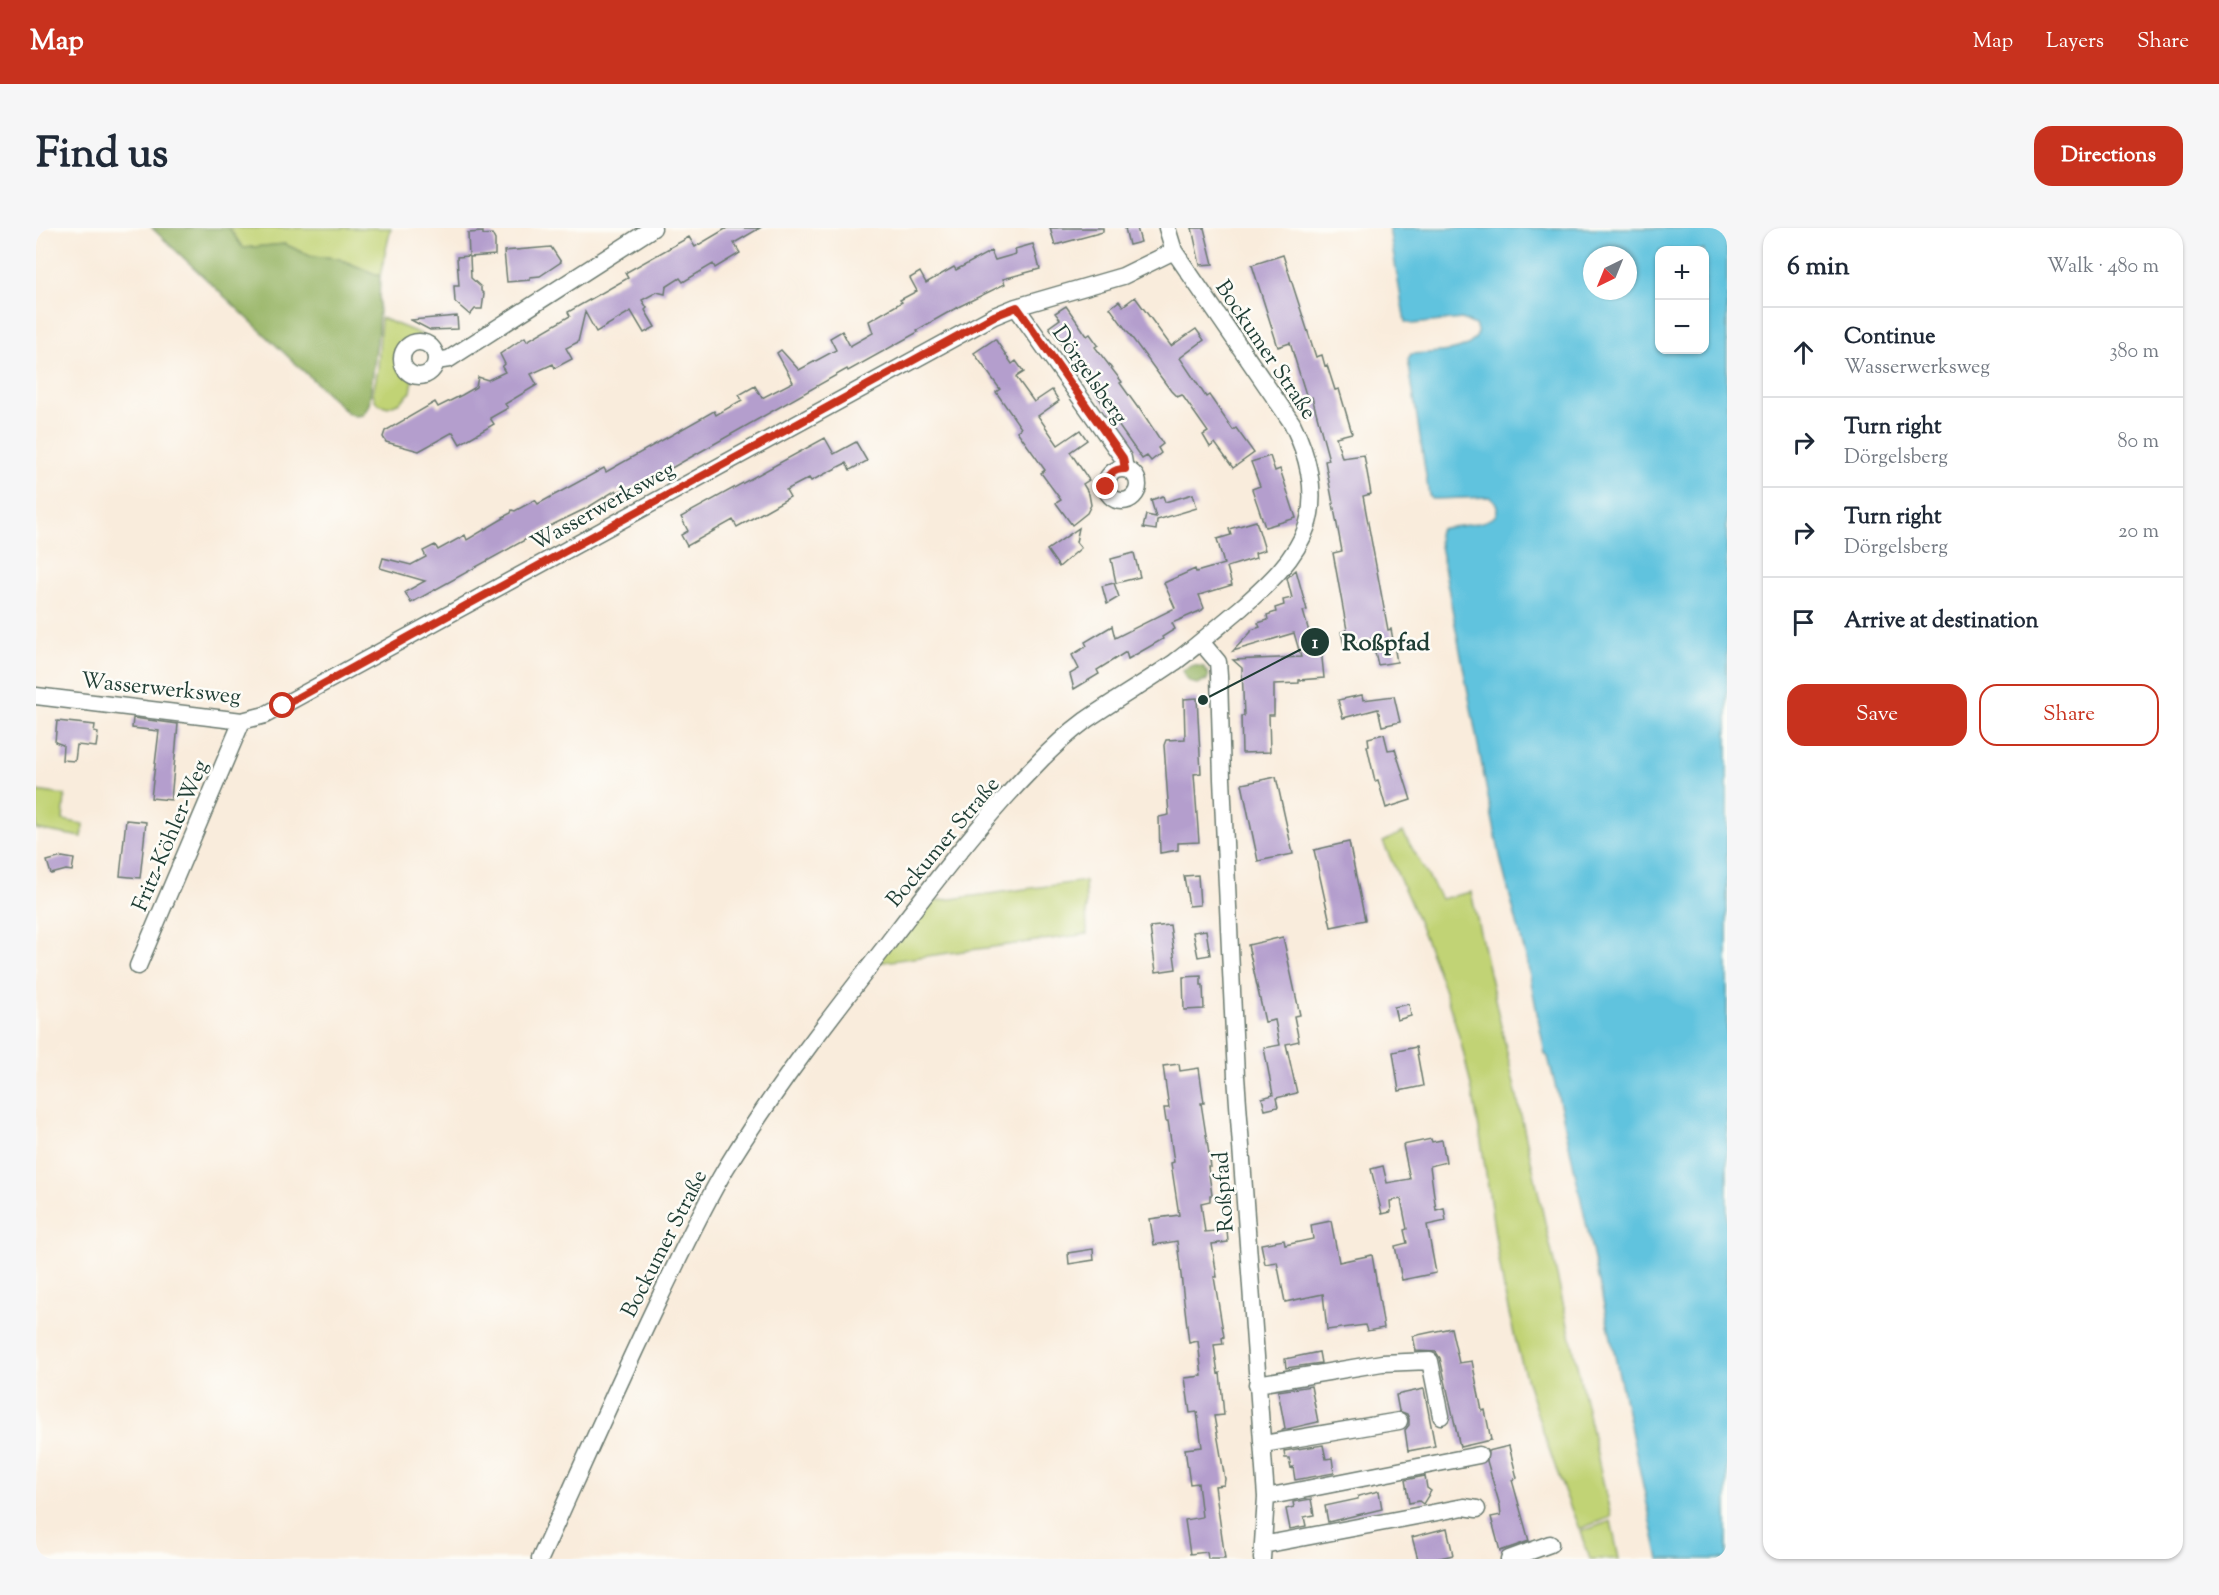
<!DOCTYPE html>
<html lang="en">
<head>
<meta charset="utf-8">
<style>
	:root { --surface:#fff; --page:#f6f6f7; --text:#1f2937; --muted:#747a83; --line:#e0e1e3; --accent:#c8321e }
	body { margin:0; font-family:"Sorts Mill Goudy",serif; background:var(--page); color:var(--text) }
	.controls { position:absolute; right:18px; top:18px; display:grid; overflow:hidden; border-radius:12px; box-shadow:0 2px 4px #0004 }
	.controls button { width:54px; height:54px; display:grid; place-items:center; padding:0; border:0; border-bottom:2px solid var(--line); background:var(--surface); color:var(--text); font:30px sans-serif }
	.compass { position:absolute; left:1547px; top:18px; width:54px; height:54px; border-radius:50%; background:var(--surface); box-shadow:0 2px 4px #0004; rotate:223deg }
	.stop { position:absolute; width:18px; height:18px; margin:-14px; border:4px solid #c8321e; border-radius:50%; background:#fff }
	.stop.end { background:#c8321e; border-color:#fff; box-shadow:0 2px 6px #0008 }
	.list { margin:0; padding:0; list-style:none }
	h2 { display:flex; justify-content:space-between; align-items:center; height:78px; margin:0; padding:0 24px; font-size:26px }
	h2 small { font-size:20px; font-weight:400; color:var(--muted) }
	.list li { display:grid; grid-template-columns:39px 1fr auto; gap:18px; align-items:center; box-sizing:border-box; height:90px; padding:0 24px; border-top:2px solid var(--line) }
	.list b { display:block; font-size:22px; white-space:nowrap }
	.list p { margin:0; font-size:20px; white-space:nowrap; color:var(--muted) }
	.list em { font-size:20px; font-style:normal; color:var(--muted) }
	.actions { display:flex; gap:12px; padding:18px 24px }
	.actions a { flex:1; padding:14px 0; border:2px solid var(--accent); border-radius:18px; text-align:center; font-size:21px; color:var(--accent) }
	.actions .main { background:var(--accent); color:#fff }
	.icon { flex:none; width:33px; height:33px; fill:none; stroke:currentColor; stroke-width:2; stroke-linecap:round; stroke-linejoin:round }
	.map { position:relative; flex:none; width:1691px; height:1331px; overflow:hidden; border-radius:18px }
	header { display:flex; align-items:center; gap:36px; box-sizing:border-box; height:84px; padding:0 30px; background:var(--accent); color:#fff }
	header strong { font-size:28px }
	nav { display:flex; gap:33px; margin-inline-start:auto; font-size:21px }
	.intro { display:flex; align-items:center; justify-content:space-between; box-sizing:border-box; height:144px; padding:0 36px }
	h1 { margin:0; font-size:42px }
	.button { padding:15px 27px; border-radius:18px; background:var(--accent); color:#fff; font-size:21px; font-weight:700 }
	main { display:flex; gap:36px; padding:0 36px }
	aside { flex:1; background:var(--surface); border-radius:18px; box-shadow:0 2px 4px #0004 }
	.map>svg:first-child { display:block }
	.green { fill:#c1d375; stroke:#708854; stroke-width:1.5 }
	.forest { fill:#98b566; stroke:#5c794d; stroke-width:1.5 }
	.water { fill:#60c3de; stroke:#408089; stroke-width:1.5; fill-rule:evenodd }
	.building { fill:#b49ecd }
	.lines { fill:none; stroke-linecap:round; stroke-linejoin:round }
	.minor-casing { stroke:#6b7a6f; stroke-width:19 }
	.minor { stroke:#fff; stroke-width:16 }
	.route { stroke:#c8321e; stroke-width:8 }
	.labels { text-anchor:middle; stroke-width:5; stroke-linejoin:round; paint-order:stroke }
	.street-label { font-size:22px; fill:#1f3d34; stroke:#fdfcf7 }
	.leader { fill:none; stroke:#1f3d34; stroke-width:2 }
	.callout-dot { fill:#1f3d34; stroke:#fdfcf7; stroke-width:2 }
	.mark-label { font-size:18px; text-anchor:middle; font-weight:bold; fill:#fff }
	.callout-label { font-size:24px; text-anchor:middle; font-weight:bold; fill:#1f3d34; stroke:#fdfcf7; stroke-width:5; stroke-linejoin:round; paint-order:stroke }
</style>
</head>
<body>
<header>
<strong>Map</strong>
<nav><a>Map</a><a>Layers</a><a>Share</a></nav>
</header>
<div class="intro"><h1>Find us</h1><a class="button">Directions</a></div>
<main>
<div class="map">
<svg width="1691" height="1331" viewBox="0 0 1691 1331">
	<rect width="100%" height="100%" fill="#fdfcf7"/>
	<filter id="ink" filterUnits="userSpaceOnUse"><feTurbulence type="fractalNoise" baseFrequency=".0167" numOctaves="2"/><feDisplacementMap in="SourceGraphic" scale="12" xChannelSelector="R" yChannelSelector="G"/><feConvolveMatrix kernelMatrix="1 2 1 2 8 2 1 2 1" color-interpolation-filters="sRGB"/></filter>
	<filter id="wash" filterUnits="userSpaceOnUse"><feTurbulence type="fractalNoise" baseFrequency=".008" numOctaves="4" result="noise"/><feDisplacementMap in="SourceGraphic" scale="24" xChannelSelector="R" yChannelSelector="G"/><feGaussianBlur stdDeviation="1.35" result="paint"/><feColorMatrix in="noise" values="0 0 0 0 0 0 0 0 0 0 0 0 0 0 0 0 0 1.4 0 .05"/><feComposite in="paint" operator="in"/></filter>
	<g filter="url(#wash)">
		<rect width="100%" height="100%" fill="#f9ecdc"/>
		<path class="green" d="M193,0h162l-11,48 -43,-18 -27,-2 -25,-12 -42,4z
			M345,90l40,16 -1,3 -14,5 -9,14 3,15 13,9 -2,12 -11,10 -12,5 -9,-3 -4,-4 -2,-7 5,-24z
			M0,563l29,4 -2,25 20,4 -1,13 -46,-8z
			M1367,604l38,67 30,-7 140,625 -32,12c-30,-75 -56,-150 -73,-229 -17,-88 -23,-177 -47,-264 -19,-67 -47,-131 -76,-194z
			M1049,653l2,53 -211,29 46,-60z
			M1575,1293l8,38h-29l-10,-27z"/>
		<path class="forest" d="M116,0h77l14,20 42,-4 25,12 27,2 43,18 -2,57 -9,72 -6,10 -8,1 -7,-3z
			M1157,437l11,2 5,9 -2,4 -9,4c-9,-1 -14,-5 -15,-14z"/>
		<path class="water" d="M1353,0h338v1331h-68l-97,-447 -14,-55 -3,-3 -18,-93 -25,-95 -16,-79 -48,-252 1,-5 4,-2c18,-3 37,-2 52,-12 4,-7 2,-15 -5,-19l-54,2h-4l-3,-4 -21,-136 3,-5c20,-2 59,1 67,-21l-3,-8 -13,-6 -50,5 -7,-2zM1624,22h44v100h-44zM1556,27h36v36h-36z"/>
		<g id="blocks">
			<path class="building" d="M691,0h33l-26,15 6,10 -25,15 -2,-4 -30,18 -3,-4 -14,9 -1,7 -8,-2 -15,8 5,8 -2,2 10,17 -11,6 -13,-22 -35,21 -11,-20 -7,30 -12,6 6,11 -17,9 -2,-4 -22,10 6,11 -32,19 3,4 -18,10 4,6 -34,20 -7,-12 -34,19 -33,-9 -3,-5 2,-6 50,-29 3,5 24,-12 14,-8 2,-10 10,3 17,-8 -3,-5 3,-3 -5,-10 25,-17 2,4 43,-25 -2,-4 60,-34 -3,-5 64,-36 6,10z
				M1014,0h53v4l-48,13z
				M1089,0h12l4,14 -12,3z
				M1156,0h12l9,36 -13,1z
				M447,4v3l9,-1 3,6v15l-25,2 1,21 10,9v4l3,3 -2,15h-7l-5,6 -15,-13 -1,-16h5l-2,-29 12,-1 -1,-23z
				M997,16l7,25 -37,10 2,5 -49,24 -39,22 1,2 -70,39 -1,-2 -179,101 -1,-1 -42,22 -1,-2 -7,3 -1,-2 -29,18 -37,18 -139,77 -6,-11 20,-11 -45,-13 3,-10 28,7 15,-8 -3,-6 12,-6 3,5 27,-15 2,5 37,-22 -1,-1 8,-4 1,-3 3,1 20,-11 3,4 66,-36 2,4 108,-61 2,4 26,-15 -3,-5 16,-9 7,12 31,-16 -16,-29 4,-3 18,20 37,-20 -6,-12 12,-7 8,15 23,-13 -4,-12 33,-19 -2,-2 17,-9 -7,-13 10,-6 6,11 28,-16 2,3 35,-19 4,9 21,-6 -1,-5z
				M515,19l10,15 -21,14 -10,1v3l-23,2 -3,-31z
				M1247,27l33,102 6,-2 3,11 2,-1 8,25 4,-1 13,44 -16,4 6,21 22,-3 7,39 -8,2 25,134 3,-1 6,33 -19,3 -6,-26 -28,6 -3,-13 6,-2 -14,-77 9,-2 -17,-90 4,-1 -17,-63 -5,1 -17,-55 -12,4 -26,-82z
				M1099,69l36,49 25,-17 8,11 -24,18 26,39 3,-2 24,35 3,-2 18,25 -21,15 -18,-25 -5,4 -7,-12 5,-3 -26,-37 -5,2 -6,-6 -61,-83 9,-7 4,5z
				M1030,78l21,30 3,-2 8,11 -3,2 27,35 -2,1 18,25 1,-1 24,37 -5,4 3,5 -10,8 -4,-5 -5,3 -93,-132 11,-8 -5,-6z
				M421,88l1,13 -28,1 -19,-10z
				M959,111l17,25 4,-3 8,11 -8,5 18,25 18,-12 7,11 -21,15 20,29 22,-15 7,10 -17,12 19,28 -6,4 6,10 2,11 -4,8 -15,12 -16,-22 5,-3 -20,-27 4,-3 -28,-39 4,-3 -25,-36 4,-3 -26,-36z
				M789,210l9,16 22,-12 11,19 -17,9 -4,-7 -35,18 -2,-3 -23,12 4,7 -30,17 -23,13 -4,-7 -46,26 -6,-11 7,-4 -7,-14z
				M1234,228l5,15 5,-2 16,49 -31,9 -13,-38 8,-3 -9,-24z
				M1157,266l4,14 -40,12 -1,10 -13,-2 3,-13 10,2 -5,-17 12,-4 2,6z
				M1220,293l9,29 -10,3 1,5 -29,9 5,18 -33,10 5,13 -2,2 -30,13 3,6 -13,8 1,2 -35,20 -2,-7 -29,18 2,4 -25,15 -4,-15 9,-5 -7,-14 15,-9 -2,-4 27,-16 3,12 60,-30 -11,-25 31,-14 1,3 28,-8 -7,-25 14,-4 -2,-6z
				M1043,300l-3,14 5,6 -22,19 -12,-17z
				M1098,325l6,24 -24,6 -5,-24z
				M1260,342l11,40 -4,1 8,28 9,-1 4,40 -25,2v3l-25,1v31h-5l1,37 -28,1 -1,-37h3l-2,-48 -9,-8 68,-3 -7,-24 -61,18 18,-19v-2l9,-3 -2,-4 10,-3 -1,-5 9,-3 -1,-4 9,-3 -1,-5 9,-2 -5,-20z
				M1078,355l5,14 -12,7 -5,-18z
				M1326,467l1,5 31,-4 6,26 -18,4 -4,-17 -35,9 -5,-18z
				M1161,470l4,75 -7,1 5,68 -21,1v7l-18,3 -1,-36 10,-2 -5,-70 2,-5 19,-1 -1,-40z
				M97,490l45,6 -7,76 -20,-2 8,-67 -27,-3z
				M21,493l38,4 -1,7 4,1 -2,14 -19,-2 -2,16 -13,-1 1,-15 -8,-3z
				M1348,506l4,16 7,-1 16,51 -25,8 -8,-28 -3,1 -8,-35h2l-1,-8z
				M1240,549l17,77 -35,7 -16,-77z
				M90,592l20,2 -6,56 -20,-2z
				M1313,614l16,78 -34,7 -17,-77z
				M26,629l12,2 -2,12 -6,-1 -15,4 -4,-13z
				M1162,647l2,30 -11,1 -5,-30z
				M1134,697l6,44 -20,3 -6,-45z
				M1170,702l4,25 -12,2 -5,-25z
				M1247,709l17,78 -6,1 5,25 -13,3 11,49 -21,5 2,9 -13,3 -3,-12 11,-3 -9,-47 16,-3 -5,-25 -10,2 -17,-77z
				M1165,748v9h2l1,24 -20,1 -1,-33z
				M1373,776l2,12 -14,4 -3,-13z
				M1380,819l7,39 -24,5 -6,-39z
				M1143,836l1,7 19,-3 5,35h-3l10,64h-3l4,28h-2v6l-9,2 4,29 22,-2 1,12 -16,2 5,33h-3l10,60 -2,1 1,6 -9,1 4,29 2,-1 4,42 -10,1 11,63 -1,6 -9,1 10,73h-17l-1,-7 -17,2 -5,-34 17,-3 -4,-34 -8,1 -5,-35 17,-2 -5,-35 -7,1 -5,-35 17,-2 -4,-35 -9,2 -12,-102 -23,4 -4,-26 29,-4 -8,-52 3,-1 -6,-41h-2l-2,-13h5l-6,-42z
				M1395,911l1,3 10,-2 4,22 -16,4 6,44 8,-2 2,13 -19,4 9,48 -34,7 -7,-34 12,-3 -3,-13 3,-1 -6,-30 -11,2 1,11 -9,2 -11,-45 12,-3 4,17 23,-4 -7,-34z
				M1295,993l8,41 33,-7 12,73 -17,3 -2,-6 -38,5 -4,-36 -38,8 -8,-40 -12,2 -4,-20 23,-4 1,5 28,-6 -2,-14z
				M1057,1021l1,11 -25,4 -1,-11z
				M1415,1100l8,35 13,-2 10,50 3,-1 6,30 -31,7 -20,-89 -4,-6 -20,-1 -3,-15z
				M1283,1124l2,11 -35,5 -1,-9z
				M1275,1158l7,36 -35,8 2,-2 -7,-37z
				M1388,1161l11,57 -27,5 -3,-21 4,-5v-6l-2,-5 -8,-3 -3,-16z
				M1287,1217l3,14 6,-1 2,15 -39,7 -2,-13 -2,1 -2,-10h-4l-1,-7z
				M1473,1218l8,32 -5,2 17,61 -29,10 -9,-34 10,-2 -1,-9 -13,-45 1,-10z
				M1389,1248l2,12 4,3 -8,13 -4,-3 -10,2 -4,-23z
				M1343,1263l3,18 -54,13 -3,-16 33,-7v-3z
				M1275,1271l3,16 -10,2 2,9 -16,3 -4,-20 8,-2 -1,-5z
				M1411,1300l6,27 -17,4h-18l-6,-22z"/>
		</g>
	</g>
	<g filter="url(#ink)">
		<use href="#blocks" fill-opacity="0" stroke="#6b7a6f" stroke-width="1.5"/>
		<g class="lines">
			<defs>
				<path id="minor" d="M980,79l107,151 2,11
					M366 131a17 17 0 1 1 34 0a17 17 0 1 1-34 0Z
					M400,133l13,-2 204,-131
					M1070 257a16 16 0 1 1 32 0a16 16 0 1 1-32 0Z
					M1165,414l17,20 1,14 3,103 14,297 30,421 -4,62
					M0,468l206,25 23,-6 729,-399 22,-9 107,-31 51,-25
					M102,738l104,-245
					M1221,1156l125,-21 48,-2 11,55
					M1227,1216l136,-23
					M1230,1269l213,-42
					M1227,1317l201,-38 13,2
					M504,1331c39,-86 77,-173 118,-258 22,-45 43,-91 68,-133 48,-79 105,-152 162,-225 46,-60 92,-121 145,-175 16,-17 34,-34 53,-48 29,-20 60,-38 89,-58 23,-17 44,-36 66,-54 26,-23 55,-49 66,-82 11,-34 0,-73 -15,-103l-118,-172 -7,-23
					M1473,1331l41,-15"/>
			</defs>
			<use href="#minor" class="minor-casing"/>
			<use href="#minor" class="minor"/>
		</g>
	</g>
	<g class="lines" filter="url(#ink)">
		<path class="route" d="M247,478l711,-390 23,-9 106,151 2,11c-12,0 -18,6 -19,18"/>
	</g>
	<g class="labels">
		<g class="street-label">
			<text transform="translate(1231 121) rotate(56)" y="8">Bockumer Straße</text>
			<text transform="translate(1055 146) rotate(55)" y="8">Dörgelsberg</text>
			<text transform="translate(566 277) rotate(-29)" y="8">Wasserwerksweg</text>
			<text transform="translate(125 459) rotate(6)" y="8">Wasserwerksweg</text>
			<text transform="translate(133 607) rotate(-67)" y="8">Fritz-Köhler-Weg</text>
			<text transform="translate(906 613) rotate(-50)" y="8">Bockumer Straße</text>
			<text transform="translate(1186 964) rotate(-94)" y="8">Roßpfad</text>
			<text transform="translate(627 1015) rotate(-63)" y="8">Bockumer Straße</text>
		</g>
	</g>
	<path class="leader" d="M1167 472L1279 414"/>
	<g class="callout-dot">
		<circle cx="1167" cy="472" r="6"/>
		<circle cx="1279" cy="414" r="15"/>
	</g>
	<g class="mark-label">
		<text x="1279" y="420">1</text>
	</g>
	<g class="callout-label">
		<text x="1350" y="422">Roßpfad</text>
	</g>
</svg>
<div class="controls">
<button>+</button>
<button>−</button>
</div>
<svg class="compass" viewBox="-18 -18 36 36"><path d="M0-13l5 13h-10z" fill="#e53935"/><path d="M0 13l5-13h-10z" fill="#747a83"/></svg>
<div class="stop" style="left:247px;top:478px"></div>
<div class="stop end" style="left:1070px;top:259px"></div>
</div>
<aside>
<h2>6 min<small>Walk · 480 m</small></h2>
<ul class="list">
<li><svg class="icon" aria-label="ahead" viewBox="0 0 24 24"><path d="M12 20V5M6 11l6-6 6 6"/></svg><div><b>Continue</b><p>Wasserwerksweg</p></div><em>380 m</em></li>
<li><svg class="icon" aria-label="right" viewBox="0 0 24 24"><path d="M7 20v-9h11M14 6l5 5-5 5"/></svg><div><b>Turn right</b><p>Dörgelsberg</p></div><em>80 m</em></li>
<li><svg class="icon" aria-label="right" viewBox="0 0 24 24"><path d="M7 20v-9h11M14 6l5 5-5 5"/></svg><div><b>Turn right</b><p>Dörgelsberg</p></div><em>20 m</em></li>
<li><svg class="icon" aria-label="arrive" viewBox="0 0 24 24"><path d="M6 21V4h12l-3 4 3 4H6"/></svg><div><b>Arrive at destination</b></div></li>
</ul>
<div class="actions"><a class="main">Save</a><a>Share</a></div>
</aside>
</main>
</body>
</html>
